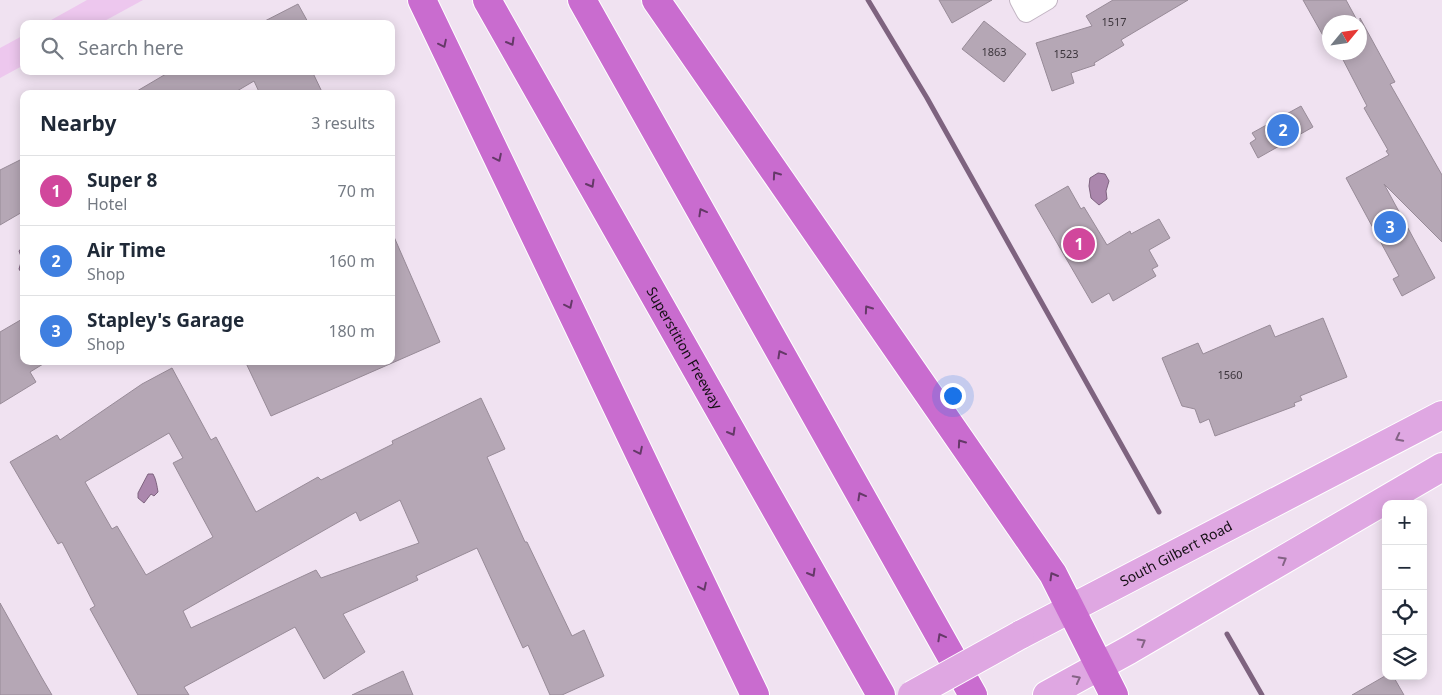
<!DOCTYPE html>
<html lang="en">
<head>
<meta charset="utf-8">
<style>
	:root { --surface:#fff; --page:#f2f2f3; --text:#1f2937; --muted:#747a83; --line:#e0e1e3; --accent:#b151b9 }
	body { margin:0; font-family:"Noto Sans",sans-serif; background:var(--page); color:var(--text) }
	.controls { position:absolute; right:15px; bottom:15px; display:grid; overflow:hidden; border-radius:10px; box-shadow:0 2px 12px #0003 }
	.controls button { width:45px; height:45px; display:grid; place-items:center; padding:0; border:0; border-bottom:1px solid var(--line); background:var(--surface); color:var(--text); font:25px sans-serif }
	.compass { position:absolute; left:1322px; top:15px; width:45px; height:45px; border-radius:50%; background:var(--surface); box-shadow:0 2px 12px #0003; rotate:61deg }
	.you { position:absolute; left:952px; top:395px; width:18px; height:18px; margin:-12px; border:4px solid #fff; border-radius:50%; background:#1a73e8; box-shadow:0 0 0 8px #1a73e833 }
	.badge { display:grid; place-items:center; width:32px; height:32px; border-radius:50%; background:var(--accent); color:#fff; font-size:16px; font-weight:700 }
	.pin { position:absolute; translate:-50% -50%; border:2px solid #fff; box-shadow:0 1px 5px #0006 }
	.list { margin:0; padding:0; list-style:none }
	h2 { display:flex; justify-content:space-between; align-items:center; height:65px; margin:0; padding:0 20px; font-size:21px }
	h2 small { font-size:16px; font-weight:400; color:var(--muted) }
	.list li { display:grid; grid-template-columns:32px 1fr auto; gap:15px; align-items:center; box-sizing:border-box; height:70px; padding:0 20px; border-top:1px solid var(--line) }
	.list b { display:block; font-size:19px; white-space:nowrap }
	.list p { margin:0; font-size:16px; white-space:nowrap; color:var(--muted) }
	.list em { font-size:16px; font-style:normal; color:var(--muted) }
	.icon { flex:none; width:28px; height:28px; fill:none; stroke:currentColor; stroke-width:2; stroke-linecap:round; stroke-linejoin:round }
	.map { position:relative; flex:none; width:1442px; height:695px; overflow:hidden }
	.search { position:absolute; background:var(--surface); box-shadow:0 2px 12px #0003; left:20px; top:20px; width:375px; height:55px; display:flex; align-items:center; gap:12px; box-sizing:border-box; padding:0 18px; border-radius:10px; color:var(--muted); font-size:19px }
	.panel { position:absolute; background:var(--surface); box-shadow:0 2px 12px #0003; left:20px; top:90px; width:375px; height:275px; border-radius:10px }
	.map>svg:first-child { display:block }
	.green { fill:#edc7ee }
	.water { fill:#ab87ad; stroke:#7e637f }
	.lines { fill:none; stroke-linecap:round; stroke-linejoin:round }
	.stream { stroke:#7e637f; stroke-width:5 }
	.building { fill:#b5a7b5; stroke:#988b98; fill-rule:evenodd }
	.street-casing { stroke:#c2b5c3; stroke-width:20 }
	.primary-casing { stroke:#fff; stroke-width:30 }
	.highway-casing { stroke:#fff; stroke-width:30 }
	.street { stroke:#fff; stroke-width:18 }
	.primary { stroke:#dfa7e2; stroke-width:28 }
	.highway { stroke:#c96ccf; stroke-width:28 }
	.primary-bridge-casing { stroke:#fff; stroke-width:30; stroke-linecap:butt }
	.primary-bridge { stroke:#dfa7e2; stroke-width:28 }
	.oneway { stroke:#653968 }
	.oneway2 { stroke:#846385 }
	.labels { text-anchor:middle; stroke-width:4; stroke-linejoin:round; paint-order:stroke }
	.number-label { font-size:11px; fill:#3c353c }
	.street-label { font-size:14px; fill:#140f14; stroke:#f0e2f1 }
</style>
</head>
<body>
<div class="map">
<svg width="1442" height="695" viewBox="0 0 1442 695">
	<rect width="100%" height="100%" fill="#f0e2f1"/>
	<path class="green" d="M87,0h56l-44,24h-55z
		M24,35v30l-24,13v-30z"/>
	<path class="water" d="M1098,173l7,1 4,7 -3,10 1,8 -8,6 -8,-7 -2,-12 1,-8z
		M24,245v32l-5,-8 3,-10 -3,-8z
		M148,474h5c3,5 4,12 5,18l-4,4 -3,-2 -7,9 -6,-5v-5z"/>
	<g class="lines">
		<path class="stream" d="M868,0l59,98 232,414
			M1227,634l35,61"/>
	</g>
	<path class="building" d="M939,0h53l-40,23z
		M1113,0h75l-67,40 3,5 -30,18 1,2 -24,8 3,10 -22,8 -16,-48 56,-17 -6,-10z
		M1303,0h43l12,22h-28v26z
		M298,4l11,20h-50z
		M1360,18l35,64 -5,2 52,91v67l-58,-58 51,94 -33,18 -9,-17 6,-3 -53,-98 43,-23 -3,-4 2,-1 -24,-42 3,-2 -28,-54h21z
		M984,21l42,33 -22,28 -42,-33z
		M171,71h141l11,23h-63l-6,-13 -22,13h-100z
		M1301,106l12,21 -55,31 -8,-15 6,-4 -4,-6z
		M24,158v53l-24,14v-55z
		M1068,186l13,23 3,-2 23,38 23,-14 1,3 28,-15 11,19 -21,12 9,16 -6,3 4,7 -43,25 -4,-8 -17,10 -57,-98z
		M391,230l49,112 -169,74 -26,-55h146z
		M24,318v43h24l-18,11 6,10 -36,22v-72z
		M1323,318l24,59 -47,19 2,4 -8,3 1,3 -80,30 -6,-17 -9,4 -5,-14 -13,-3 -20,-48 36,-15 5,11 67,-29 5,12z
		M172,368l39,72 5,-3 40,75 62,-35 3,3 72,-36 -1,-3 89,-43 24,51 -18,8 38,85h2l45,94 12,-6 20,46 -42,19h-12l-22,-50 -5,3 -46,-100 -61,28 2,4 -75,34 22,38 -41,27 -29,-52 -111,60 5,8h-51l-48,-86 5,-3 -33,-64 -4,2 -48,-82 47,-27 3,5 82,-56zM169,433l14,25 -10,5 40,74 -67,38 -29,-49 -5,3 -27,-47zM400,500l19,43 -98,35 -5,-8 -125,58 -8,-17 173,-99 4,9z
		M0,603l42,75 10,17h-52z
		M403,671l10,24h-61z
		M1385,676h8l11,19h-52z"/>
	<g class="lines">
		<defs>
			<path id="street" d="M1019,0l7,13 22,-13"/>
			<g id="primary">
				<path id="s1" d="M1020,635l422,-220"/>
				<path d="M1047,695l82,-45 313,-183"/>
			</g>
			<g id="highway">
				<path d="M422,0l333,695"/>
				<path id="s2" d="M487,0l394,695"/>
				<path d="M582,0l391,695"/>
				<path d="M656,0l397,574 61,121"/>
			</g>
		</defs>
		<use href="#street" class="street-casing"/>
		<use href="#primary" class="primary-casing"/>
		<use href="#highway" class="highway-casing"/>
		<use href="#street" class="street"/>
		<use href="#primary" class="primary"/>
		<use href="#highway" class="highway"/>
		<defs>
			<path id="primary-bridge" d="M912,695l108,-60"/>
		</defs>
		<use href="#primary-bridge" class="primary-bridge-casing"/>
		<use href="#primary-bridge" class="primary-bridge"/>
	</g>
	<defs><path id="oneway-chevron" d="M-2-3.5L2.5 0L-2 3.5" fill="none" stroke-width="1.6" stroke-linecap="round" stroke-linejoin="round" transform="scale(1.25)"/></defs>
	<g class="oneway">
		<use href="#oneway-chevron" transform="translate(511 42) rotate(60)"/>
		<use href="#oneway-chevron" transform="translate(443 44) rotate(64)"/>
		<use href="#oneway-chevron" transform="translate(498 158) rotate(64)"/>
		<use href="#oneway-chevron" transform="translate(776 175) rotate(-125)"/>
		<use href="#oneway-chevron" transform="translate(591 184) rotate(60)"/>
		<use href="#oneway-chevron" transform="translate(702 212) rotate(-119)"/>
		<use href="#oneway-chevron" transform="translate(569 305) rotate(64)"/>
		<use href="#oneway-chevron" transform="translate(868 309) rotate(-125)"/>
		<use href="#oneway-chevron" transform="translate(781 354) rotate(-119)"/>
		<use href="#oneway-chevron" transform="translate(732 432) rotate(60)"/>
		<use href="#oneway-chevron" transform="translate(961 443) rotate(-125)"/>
		<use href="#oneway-chevron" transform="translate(639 451) rotate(64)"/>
		<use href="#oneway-chevron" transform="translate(861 496) rotate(-119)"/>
		<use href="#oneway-chevron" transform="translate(812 573) rotate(60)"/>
		<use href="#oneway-chevron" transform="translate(1053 576) rotate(-120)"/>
		<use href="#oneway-chevron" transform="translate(703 587) rotate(64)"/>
		<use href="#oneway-chevron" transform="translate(941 637) rotate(-119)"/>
	</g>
	<g class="oneway2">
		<use href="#oneway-chevron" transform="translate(1399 438) rotate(153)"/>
		<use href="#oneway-chevron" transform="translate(1283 560) rotate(-30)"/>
		<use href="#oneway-chevron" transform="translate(1142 642) rotate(-30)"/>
		<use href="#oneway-chevron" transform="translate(1077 679) rotate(-28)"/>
	</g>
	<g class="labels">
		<g class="number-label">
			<text x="1114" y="26">1517</text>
			<text x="994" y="56">1863</text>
			<text x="1066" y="58">1523</text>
			<text x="1230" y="379">1560</text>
		</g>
		<g class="street-label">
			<text dy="5" stroke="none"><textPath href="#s2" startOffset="400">Superstition Freeway</textPath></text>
			<text dy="5" stroke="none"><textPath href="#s1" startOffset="176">South Gilbert Road</textPath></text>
		</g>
	</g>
</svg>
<div class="controls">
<button>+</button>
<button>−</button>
<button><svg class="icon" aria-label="locate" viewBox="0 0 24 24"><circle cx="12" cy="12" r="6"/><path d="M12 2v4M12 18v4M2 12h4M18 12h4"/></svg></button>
<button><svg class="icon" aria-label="layers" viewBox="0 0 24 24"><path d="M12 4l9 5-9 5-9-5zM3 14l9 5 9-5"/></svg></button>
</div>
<svg class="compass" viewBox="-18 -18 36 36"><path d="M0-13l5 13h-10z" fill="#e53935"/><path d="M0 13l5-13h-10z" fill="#747a83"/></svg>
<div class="you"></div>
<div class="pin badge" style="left:1079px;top:244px;background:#d1479c">1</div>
<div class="pin badge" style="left:1283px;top:130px;background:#3f7fe0">2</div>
<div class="pin badge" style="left:1390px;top:227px;background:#3f7fe0">3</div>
<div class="search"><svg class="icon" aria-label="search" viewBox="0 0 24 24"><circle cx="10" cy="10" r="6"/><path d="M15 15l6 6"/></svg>Search here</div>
<section class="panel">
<h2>Nearby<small>3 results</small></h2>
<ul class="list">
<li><span class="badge" style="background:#d1479c">1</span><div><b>Super 8</b><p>Hotel</p></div><em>70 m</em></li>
<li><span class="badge" style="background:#3f7fe0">2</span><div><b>Air Time</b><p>Shop</p></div><em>160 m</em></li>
<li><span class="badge" style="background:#3f7fe0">3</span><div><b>Stapley's Garage</b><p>Shop</p></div><em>180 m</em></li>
</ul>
</section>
</div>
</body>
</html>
